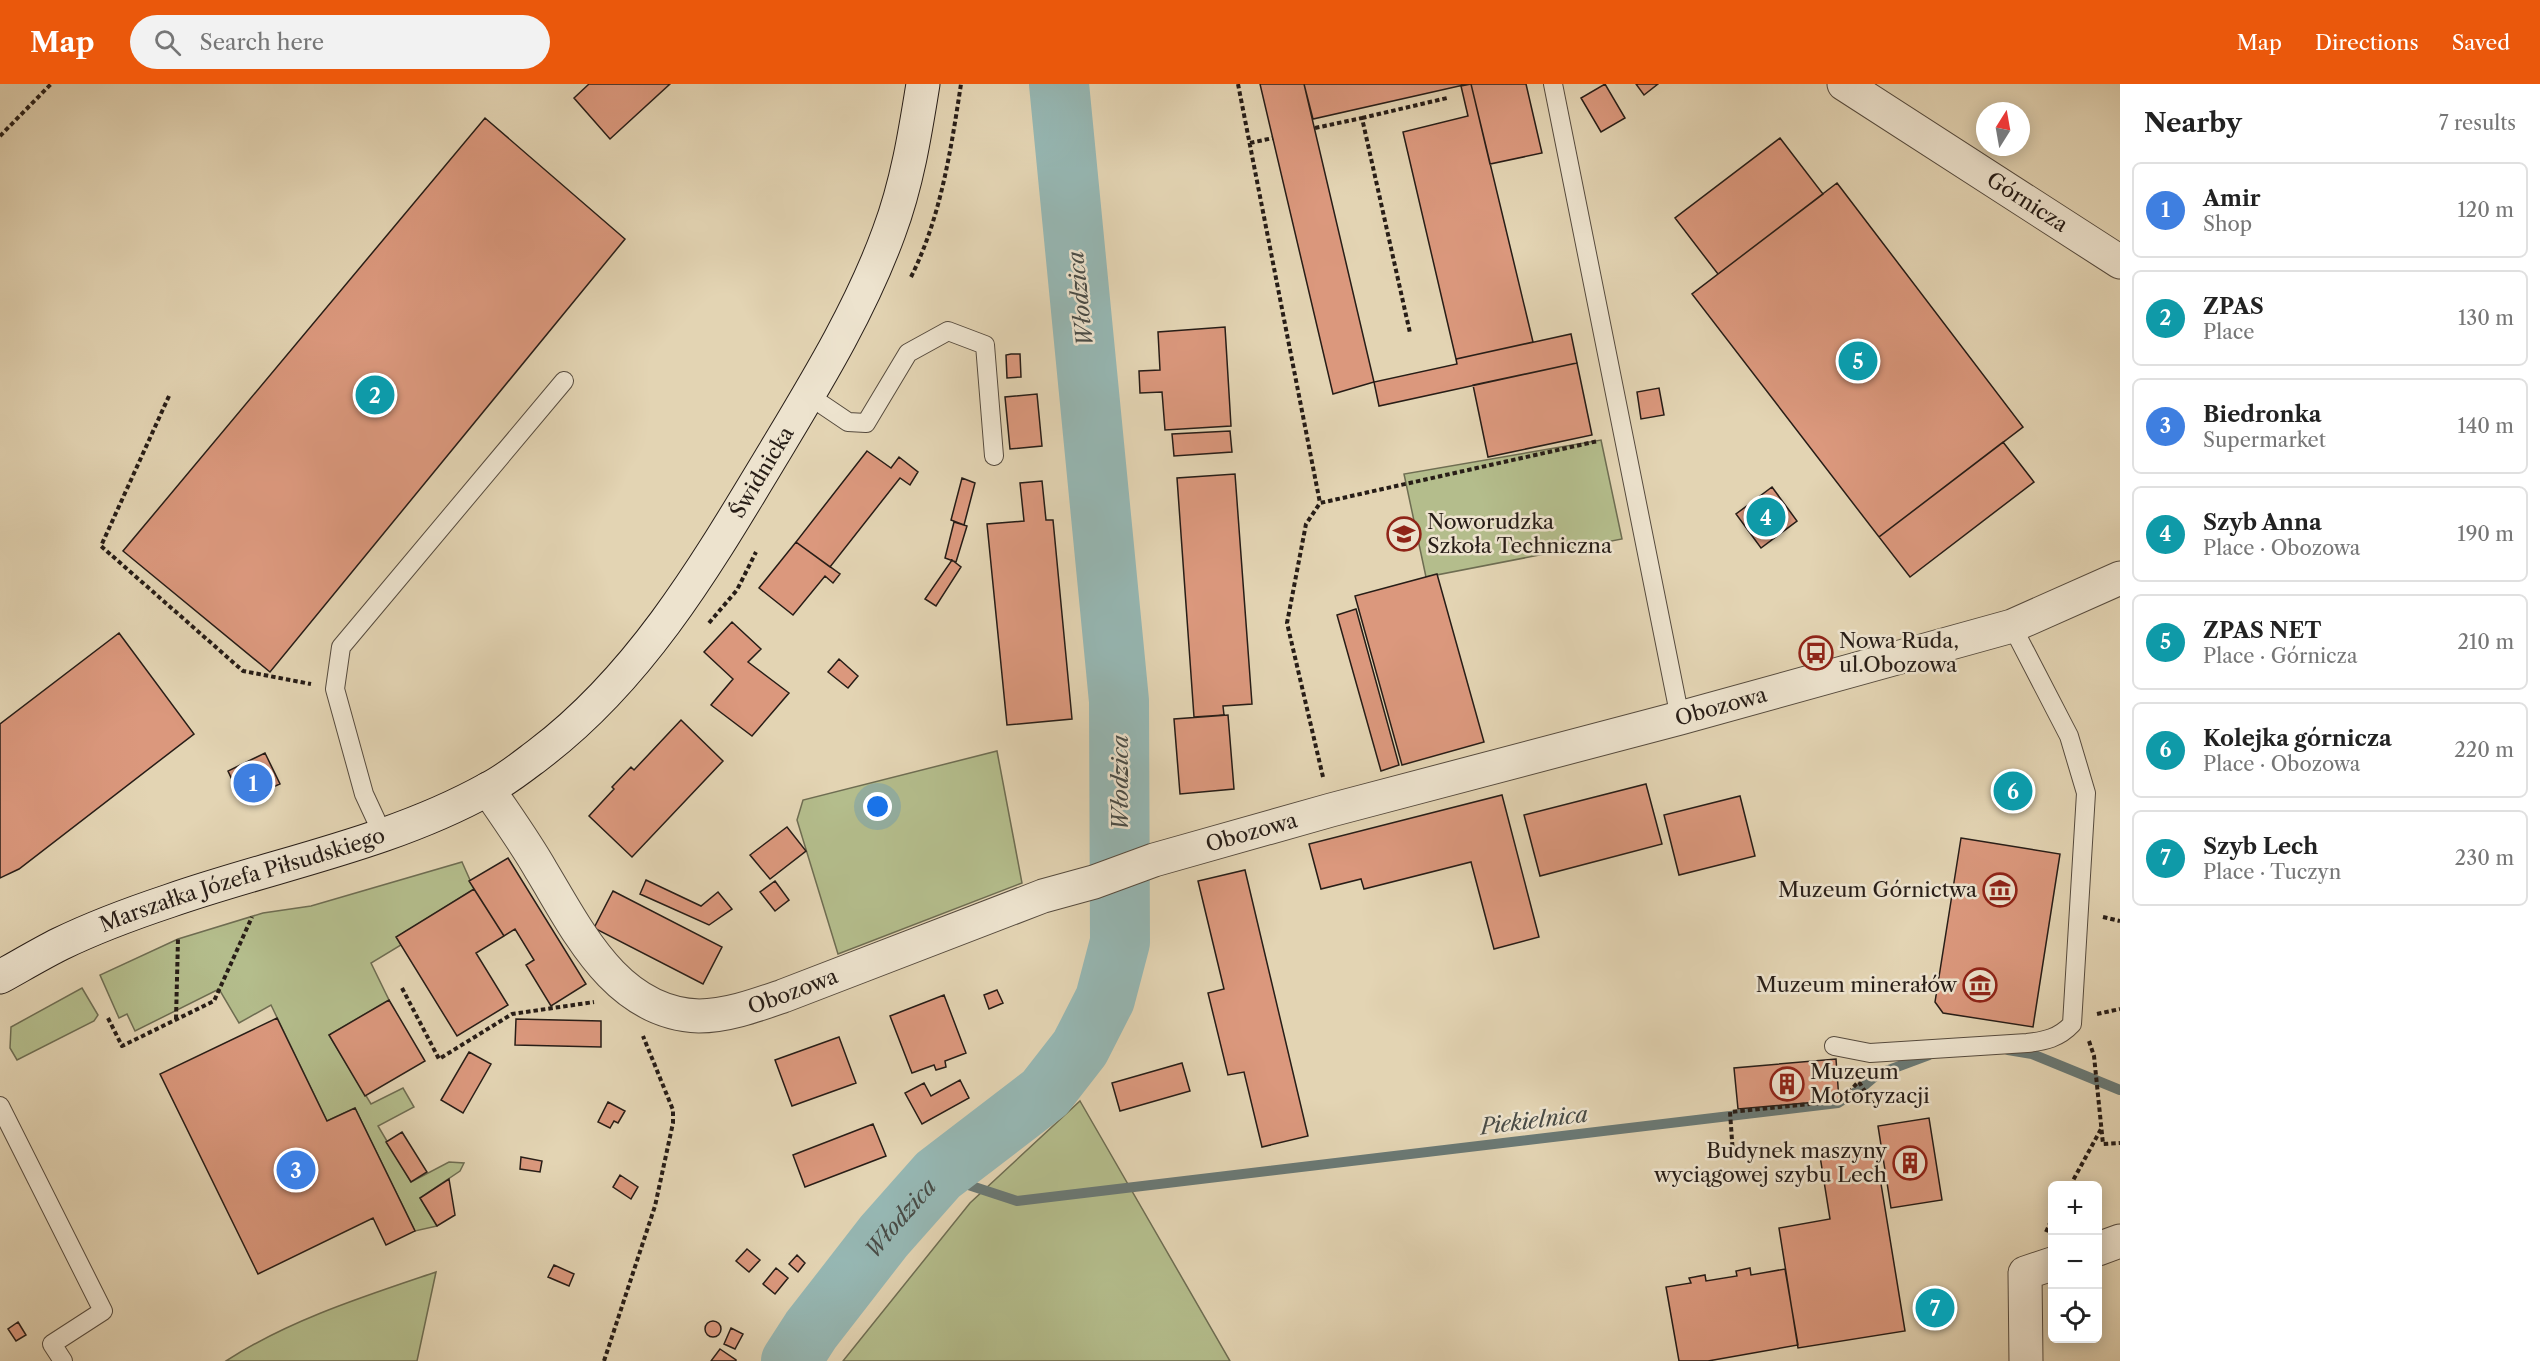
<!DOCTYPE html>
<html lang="en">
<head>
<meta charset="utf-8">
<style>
	:root { --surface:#fff; --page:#f2f2f2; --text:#222; --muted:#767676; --line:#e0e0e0; --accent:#ea580c }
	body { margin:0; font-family:"Libre Caslon Text",serif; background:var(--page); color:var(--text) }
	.controls { position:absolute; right:18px; bottom:18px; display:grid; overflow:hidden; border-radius:9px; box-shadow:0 3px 15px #0003 }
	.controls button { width:54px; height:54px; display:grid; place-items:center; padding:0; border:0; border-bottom:2px solid var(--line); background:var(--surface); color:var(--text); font:30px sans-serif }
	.compass { position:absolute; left:1976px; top:18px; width:54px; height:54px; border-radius:50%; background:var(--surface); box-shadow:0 3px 15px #0003; rotate:11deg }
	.you { position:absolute; left:878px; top:723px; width:21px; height:21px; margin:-15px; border:4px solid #fff; border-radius:50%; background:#1a73e8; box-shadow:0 0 0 9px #1a73e833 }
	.badge { display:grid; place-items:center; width:39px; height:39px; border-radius:50%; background:var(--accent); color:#fff; font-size:20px; font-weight:700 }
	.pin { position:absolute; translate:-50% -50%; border:3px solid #fff; box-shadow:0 2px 6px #0006 }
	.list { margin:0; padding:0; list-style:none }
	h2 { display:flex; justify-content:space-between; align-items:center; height:78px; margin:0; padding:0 24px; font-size:26px }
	h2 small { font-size:20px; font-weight:400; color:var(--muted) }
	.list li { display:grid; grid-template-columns:39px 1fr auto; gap:18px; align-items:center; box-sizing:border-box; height:96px; margin:0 12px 12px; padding:0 12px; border:2px solid var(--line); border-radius:9px }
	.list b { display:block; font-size:22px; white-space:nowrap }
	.list p { margin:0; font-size:20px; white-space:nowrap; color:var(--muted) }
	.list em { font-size:20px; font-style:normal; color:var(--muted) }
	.icon { flex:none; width:33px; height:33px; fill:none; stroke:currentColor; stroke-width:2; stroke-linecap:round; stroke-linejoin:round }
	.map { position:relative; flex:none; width:2120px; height:1277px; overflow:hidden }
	header { display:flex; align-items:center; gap:36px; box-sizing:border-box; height:84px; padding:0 30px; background:var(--accent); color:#fff }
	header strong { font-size:28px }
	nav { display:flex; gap:33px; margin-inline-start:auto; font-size:21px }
	.search { width:420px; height:54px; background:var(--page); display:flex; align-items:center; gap:15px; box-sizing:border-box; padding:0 21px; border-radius:33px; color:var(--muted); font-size:22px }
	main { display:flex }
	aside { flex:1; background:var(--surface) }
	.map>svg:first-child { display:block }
	.green { fill:#b4bd8c; stroke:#6e6d52; stroke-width:1.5 }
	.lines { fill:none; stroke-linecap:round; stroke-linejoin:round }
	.stream { stroke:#6a7975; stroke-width:10 }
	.river { stroke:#96b7b3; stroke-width:60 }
	.building { fill:#db987d; stroke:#271d17; stroke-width:1.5 }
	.lane-casing { stroke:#564b3e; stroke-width:20 }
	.street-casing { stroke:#564b3e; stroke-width:35 }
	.secondary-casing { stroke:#271d17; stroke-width:35 }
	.path { stroke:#271d17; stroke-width:4; stroke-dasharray:4.5 3; stroke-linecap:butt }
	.lane { stroke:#ede3ce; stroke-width:18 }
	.street { stroke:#ede3ce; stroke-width:33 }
	.secondary { stroke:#ede3ce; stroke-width:33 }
	.labels { text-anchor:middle; stroke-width:5; stroke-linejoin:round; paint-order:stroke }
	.street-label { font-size:21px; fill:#271d17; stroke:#ede3ce }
	.poi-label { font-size:21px; fill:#271d17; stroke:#ede3ce; text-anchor:start }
	.water-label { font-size:22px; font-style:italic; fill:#484b46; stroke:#ede3ce }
</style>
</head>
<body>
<header>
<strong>Map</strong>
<div class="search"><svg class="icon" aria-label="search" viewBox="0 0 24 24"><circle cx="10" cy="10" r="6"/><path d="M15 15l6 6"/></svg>Search here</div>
<nav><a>Map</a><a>Directions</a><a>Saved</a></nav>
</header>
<main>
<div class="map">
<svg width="2120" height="1277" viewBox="0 0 2120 1277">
	<rect width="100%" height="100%" fill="#e3d4b3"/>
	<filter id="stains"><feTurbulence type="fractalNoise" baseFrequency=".00333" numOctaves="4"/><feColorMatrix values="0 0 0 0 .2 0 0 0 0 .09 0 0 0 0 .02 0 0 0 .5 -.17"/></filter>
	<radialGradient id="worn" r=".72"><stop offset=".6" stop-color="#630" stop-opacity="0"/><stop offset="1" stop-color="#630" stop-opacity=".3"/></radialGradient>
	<path class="green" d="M1601,356l21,99 -196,38 -22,-103z
		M997,667l25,132 -184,71 -41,-134 6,-20z
		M462,778l12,27 -77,48 4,8 -30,18 18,37 -60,35 42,69 32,-16 11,19 -36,19 33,56 38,-20 15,1 -4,8 -40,27 17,28 -22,5 -60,-123 -28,13 -56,-116 -32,18 -20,-34 -84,42 -8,-17 -8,4 -19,-43 78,-36 85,-26 48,-7z
		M82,904l16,27 -4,6 -77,39 -7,-12 1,-21z
		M1080,1017l150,260h-387l127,-158z
		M436,1188l-19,89h-191c63,-41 139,-65 210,-89z"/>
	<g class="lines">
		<path class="stream" d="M2008,966l24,4 88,36
			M938,1091l79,26 821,-98 21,-13 19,-16 51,-19"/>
		<path class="river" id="s1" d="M791,1277l20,-31 73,-94 54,-61 107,-82 35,-45 25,-49 15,-57 -1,-241 -60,-617"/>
	</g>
	<path class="building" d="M589,0h81l-60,55 -36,-41z
		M1260,0h44l70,298 -41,12z
		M1304,0h164l-155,35z
		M1471,0l62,258 -77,17 -53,-227 65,-16 -7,-30z
		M1471,0h55l16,69 -52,11z
		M1605,0l20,34 -24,14 -20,-34z
		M1636,0h22l-14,11z
		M485,34l140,121 -355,433 -147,-121z
		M1780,54l43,56 -105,80 -43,-56z
		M1837,99l186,244 -144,110 -187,-243z
		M1225,243l6,99 -66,4 -3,-38 -22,1 -1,-22 21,-1 -2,-38z
		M1571,250l6,29 -198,43 -5,-24 83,-18 -1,-5z
		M1011,270h9l1,23 -14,1 -1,-23z
		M1577,279l15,72 -104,22 -15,-72z
		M1659,304l5,27 -23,4 -4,-27z
		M1037,310l5,52 -32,3 -5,-52z
		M1230,347l2,21 -58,4 -2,-22z
		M2003,358l31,40 -124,95 -31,-40z
		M867,367l24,17 8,-11 19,15 -8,13 -10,-7 -70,89 -34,-25z
		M1235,390l17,230 -29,2 1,9 -30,2 -17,-239z
		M962,394l13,5 -11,42 -13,-5z
		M1042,397l4,39h7l19,199 -65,6 -20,-201 37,-3 -4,-38z
		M1772,403l25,34 -36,27 -25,-34z
		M954,438l13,4 -11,36 -11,-4z
		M796,458l44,32 -7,9 -8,-7 -32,39 -34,-27z
		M952,476l9,7 -25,39 -11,-7z
		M1437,490l47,168 -82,23 -47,-169z
		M1356,525l43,156 -18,6 -44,-156z
		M732,538l29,27 -13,13 41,31 -37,43 -41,-31 22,-26 -29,-27z
		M119,549l75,101 -175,135 -19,9v-154z
		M839,575l19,17 -10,12 -20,-16z
		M1228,631l6,74 -54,5 -6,-75z
		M681,636l42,41 -91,96 -43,-41 25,-27 -2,-2 19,-20 3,3z
		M265,669l15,31 -38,17 -14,-30z
		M1646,700l16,60 -122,32 -16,-61z
		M1502,711l37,142 -45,12 -23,-87 -107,27 -3,-10 -40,10 -12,-45z
		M1740,712l15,60 -76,19 -15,-60z
		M787,743l19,24 -36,28 -20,-24z
		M1961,754l99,16 -27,173 -90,-14 -8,-11z
		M508,774l78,126 -35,22 -25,-41 8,-5 -19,-31 -11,7 -35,-55z
		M1245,786l63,266 -46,11 -18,-75 -16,3 -20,-82 16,-4 -26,-108z
		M646,796l55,26 17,-14 14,17 -23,16 -69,-31z
		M775,797l14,19 -14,11 -15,-19z
		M474,805l30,47 -28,17 32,52 -51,31 -61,-99z
		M613,807l109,56 -19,37 -109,-56z
		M997,906l6,13 -14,6 -5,-14z
		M944,911l22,58 -21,8 1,6 -10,3 -2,-5 -22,8 -22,-57z
		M389,916l36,61 -60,35 -36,-61z
		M277,934l50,103 28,-13 60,123 -29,14 -13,-27 -115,56 -98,-200z
		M516,935l85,2v26l-86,-2z
		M839,953l17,46 -64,23 -17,-46z
		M469,968l22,12 -28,49 -22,-13z
		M1836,975l3,41 -101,9 -4,-41z
		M1182,979l8,28 -70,20 -8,-28z
		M960,996l9,18 -47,26 -17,-31 19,-10 7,13z
		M608,1018l17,9 -7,12 -4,-2 -4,7 -12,-6z
		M1929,1034l13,82 -51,8 -13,-82z
		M873,1040l13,32 -81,31 -12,-32z
		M402,1048l25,40 -16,10 -25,-40z
		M1875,1063l30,184 -107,17 -19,-120 51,-9 -10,-63z
		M521,1073l21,4 -2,11 -20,-3z
		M620,1091l18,12 -7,12 -18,-12z
		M449,1095l6,36 -18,11 -17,-28z
		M747,1165l13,11 -11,12 -13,-11z
		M797,1171l8,8 -7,9 -9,-8z
		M554,1181l20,9 -5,12 -21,-9z
		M776,1184l12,10 -13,16 -12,-10z
		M1750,1184l1,7 34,-6 13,76 -90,16h-29l-13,-74 25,-4 -2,-5 16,-3 1,6 31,-5 -1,-5z
		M1948,1209l4,25 -30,5 -4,-25z
		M705 1245a8 8 0 1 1 16 0a8 8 0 1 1-16 0Z
		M18,1238l8,13 -10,6 -8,-12z
		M731,1244l12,6 -8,15 -11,-5z
		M720,1265l16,11v1h-25z"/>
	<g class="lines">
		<defs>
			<path id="lane" d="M1553,0l127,634
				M808,311l40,27 18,1 42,-70 40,-22 37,14 9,111
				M383,751l-19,-41 -29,-105 6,-42 223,-266
				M1834,962l36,7 157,-10c18,-2 32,-5 45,-19l14,-231 -17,-57 -57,-110
				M0,1022l103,205 -51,33 11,17"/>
			<g id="street">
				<path id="s2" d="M1844,0l276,178"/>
				<path id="s3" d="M488,705c18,27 37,53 53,81 37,61 75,143 158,146 28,0 58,-11 84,-20l260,-100 51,-14 60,-22 177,-50 349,-92 332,-92 108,-48"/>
				<path d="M2098,1165l22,-8"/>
				<path d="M2026,1277l-1,-88 27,-9"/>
			</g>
			<g id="secondary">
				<path id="s4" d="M0,893c20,-11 40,-23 60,-33 35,-17 73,-31 109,-43 106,-37 220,-57 319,-112 18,-9 35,-23 51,-35 104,-79 169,-192 236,-303 42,-70 86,-142 114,-219 18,-48 26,-98 34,-148"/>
			</g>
		</defs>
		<use href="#lane" class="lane-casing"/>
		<use href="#street" class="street-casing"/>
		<use href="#secondary" class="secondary-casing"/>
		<path class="path" d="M1238,0l82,419
			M1362,34l85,-20
			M1315,44l47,-10 48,215
			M0,52l51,-52
			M1250,59l23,-5
			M911,193c30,-60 40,-128 50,-193
			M169,312l-68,150 142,125 68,13
			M709,539l28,-33 19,-38
			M1323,693l-36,-154 19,-99 14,-21 278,-62
			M2103,833l17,4
			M402,904l37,71 73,-45 82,-12
			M2097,930l23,-5
			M108,934l14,28 92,-45 38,-84
			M176,935l2,-80
			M2089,957l5,15 9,88 17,-1
			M1859,998l14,22
			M1733,1070l-3,-42 111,-11 18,-20
			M2070,1102l31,-57
			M2046,1148l6,-13
			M604,1277l51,-155 18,-83v-13l-30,-74"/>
		<use href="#lane" class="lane"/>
		<use href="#street" class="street"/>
		<use href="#secondary" class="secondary"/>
	</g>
	<defs>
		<symbol id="school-ring" viewBox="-11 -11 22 22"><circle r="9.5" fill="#ede3ce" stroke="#8f2418" stroke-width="1.5"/><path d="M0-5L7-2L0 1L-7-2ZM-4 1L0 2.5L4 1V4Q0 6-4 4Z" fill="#8f2418"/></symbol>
		<symbol id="bus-ring" viewBox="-11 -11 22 22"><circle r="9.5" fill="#ede3ce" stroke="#8f2418" stroke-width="1.5"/><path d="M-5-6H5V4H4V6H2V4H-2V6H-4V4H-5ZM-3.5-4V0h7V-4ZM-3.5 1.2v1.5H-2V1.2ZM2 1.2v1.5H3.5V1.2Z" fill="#8f2418"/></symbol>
		<symbol id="museum-ring" viewBox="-11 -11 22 22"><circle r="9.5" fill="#ede3ce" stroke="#8f2418" stroke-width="1.5"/><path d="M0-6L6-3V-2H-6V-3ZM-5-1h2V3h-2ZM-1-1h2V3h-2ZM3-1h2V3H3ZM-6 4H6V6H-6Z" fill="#8f2418"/></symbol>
		<symbol id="building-ring" viewBox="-11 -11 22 22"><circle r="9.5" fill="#ede3ce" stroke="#8f2418" stroke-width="1.5"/><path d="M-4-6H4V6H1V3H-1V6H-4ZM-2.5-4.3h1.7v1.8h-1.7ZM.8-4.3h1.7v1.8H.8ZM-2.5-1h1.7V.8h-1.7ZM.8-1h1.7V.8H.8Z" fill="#8f2418"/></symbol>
	</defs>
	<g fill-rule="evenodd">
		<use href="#school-ring" x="1385" y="431" width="38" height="38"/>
		<use href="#bus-ring" x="1797" y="550" width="38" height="38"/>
		<use href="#museum-ring" x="1981" y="787" width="38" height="38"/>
		<use href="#museum-ring" x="1961" y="882" width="38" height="38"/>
		<use href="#building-ring" x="1768" y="981" width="38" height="38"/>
		<use href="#building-ring" x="1891" y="1060" width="38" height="38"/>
	</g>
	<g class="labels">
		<g class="street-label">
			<text dy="7" stroke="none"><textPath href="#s2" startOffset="218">Górnicza</textPath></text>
			<text dy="7" stroke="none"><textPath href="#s4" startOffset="948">Świdnicka</textPath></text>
			<text dy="7" stroke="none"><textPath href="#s3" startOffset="1392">Obozowa</textPath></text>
			<text dy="7" stroke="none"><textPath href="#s3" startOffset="906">Obozowa</textPath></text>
			<text dy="7" stroke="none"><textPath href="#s4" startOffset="262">Marszałka Józefa Piłsudskiego</textPath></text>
			<text dy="7" stroke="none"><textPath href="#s3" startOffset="420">Obozowa</textPath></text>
		</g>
		<g class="poi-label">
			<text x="1427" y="445">Noworudzka<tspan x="1427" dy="24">Szkoła Techniczna</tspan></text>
			<text x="1839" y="564">Nowa Ruda,<tspan x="1839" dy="24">ul.Obozowa</tspan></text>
			<text x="1977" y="813" text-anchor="end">Muzeum Górnictwa</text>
			<text x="1957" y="908" text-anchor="end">Muzeum minerałów</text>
			<text x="1810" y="995">Muzeum<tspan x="1810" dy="24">Motoryzacji</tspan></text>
			<text x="1887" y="1074" text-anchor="end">Budynek maszyny<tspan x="1887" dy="24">wyciągowej szybu Lech</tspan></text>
		</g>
		<g class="water-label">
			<text transform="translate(1080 215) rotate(-96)" y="8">Włodzica</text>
			<text transform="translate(1120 699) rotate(-90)" y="8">Włodzica</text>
			<text transform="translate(1534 1036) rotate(-7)" y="8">Piekielnica</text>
			<text dy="8" stroke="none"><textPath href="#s1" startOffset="180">Włodzica</textPath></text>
		</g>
	</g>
	<rect width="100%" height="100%" filter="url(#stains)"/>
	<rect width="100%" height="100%" fill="url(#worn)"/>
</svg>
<div class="controls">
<button>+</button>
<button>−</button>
<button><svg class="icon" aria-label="locate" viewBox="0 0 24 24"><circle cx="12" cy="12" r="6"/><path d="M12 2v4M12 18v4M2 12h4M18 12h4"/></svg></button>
</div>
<svg class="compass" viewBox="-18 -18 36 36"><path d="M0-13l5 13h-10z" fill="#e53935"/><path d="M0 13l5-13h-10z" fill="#767676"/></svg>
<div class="you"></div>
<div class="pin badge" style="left:253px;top:699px;background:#3f7fe0">1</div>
<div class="pin badge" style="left:375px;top:311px;background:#0f9aa8">2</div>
<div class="pin badge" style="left:296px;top:1086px;background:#3f7fe0">3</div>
<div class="pin badge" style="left:1766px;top:433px;background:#0f9aa8">4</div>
<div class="pin badge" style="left:1858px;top:277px;background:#0f9aa8">5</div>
<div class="pin badge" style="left:2013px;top:707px;background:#0f9aa8">6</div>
<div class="pin badge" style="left:1935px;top:1224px;background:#0f9aa8">7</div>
</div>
<aside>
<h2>Nearby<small>7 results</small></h2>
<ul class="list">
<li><span class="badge" style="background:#3f7fe0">1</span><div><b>Amir</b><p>Shop</p></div><em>120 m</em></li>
<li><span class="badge" style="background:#0f9aa8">2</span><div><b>ZPAS</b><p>Place</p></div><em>130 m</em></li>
<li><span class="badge" style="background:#3f7fe0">3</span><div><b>Biedronka</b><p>Supermarket</p></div><em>140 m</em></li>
<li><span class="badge" style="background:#0f9aa8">4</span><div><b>Szyb Anna</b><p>Place · Obozowa</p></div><em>190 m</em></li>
<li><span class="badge" style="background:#0f9aa8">5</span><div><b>ZPAS NET</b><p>Place · Górnicza</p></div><em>210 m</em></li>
<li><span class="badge" style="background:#0f9aa8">6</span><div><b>Kolejka górnicza</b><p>Place · Obozowa</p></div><em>220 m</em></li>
<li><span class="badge" style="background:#0f9aa8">7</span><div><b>Szyb Lech</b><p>Place · Tuczyn</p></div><em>230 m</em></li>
</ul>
</aside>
</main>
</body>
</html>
